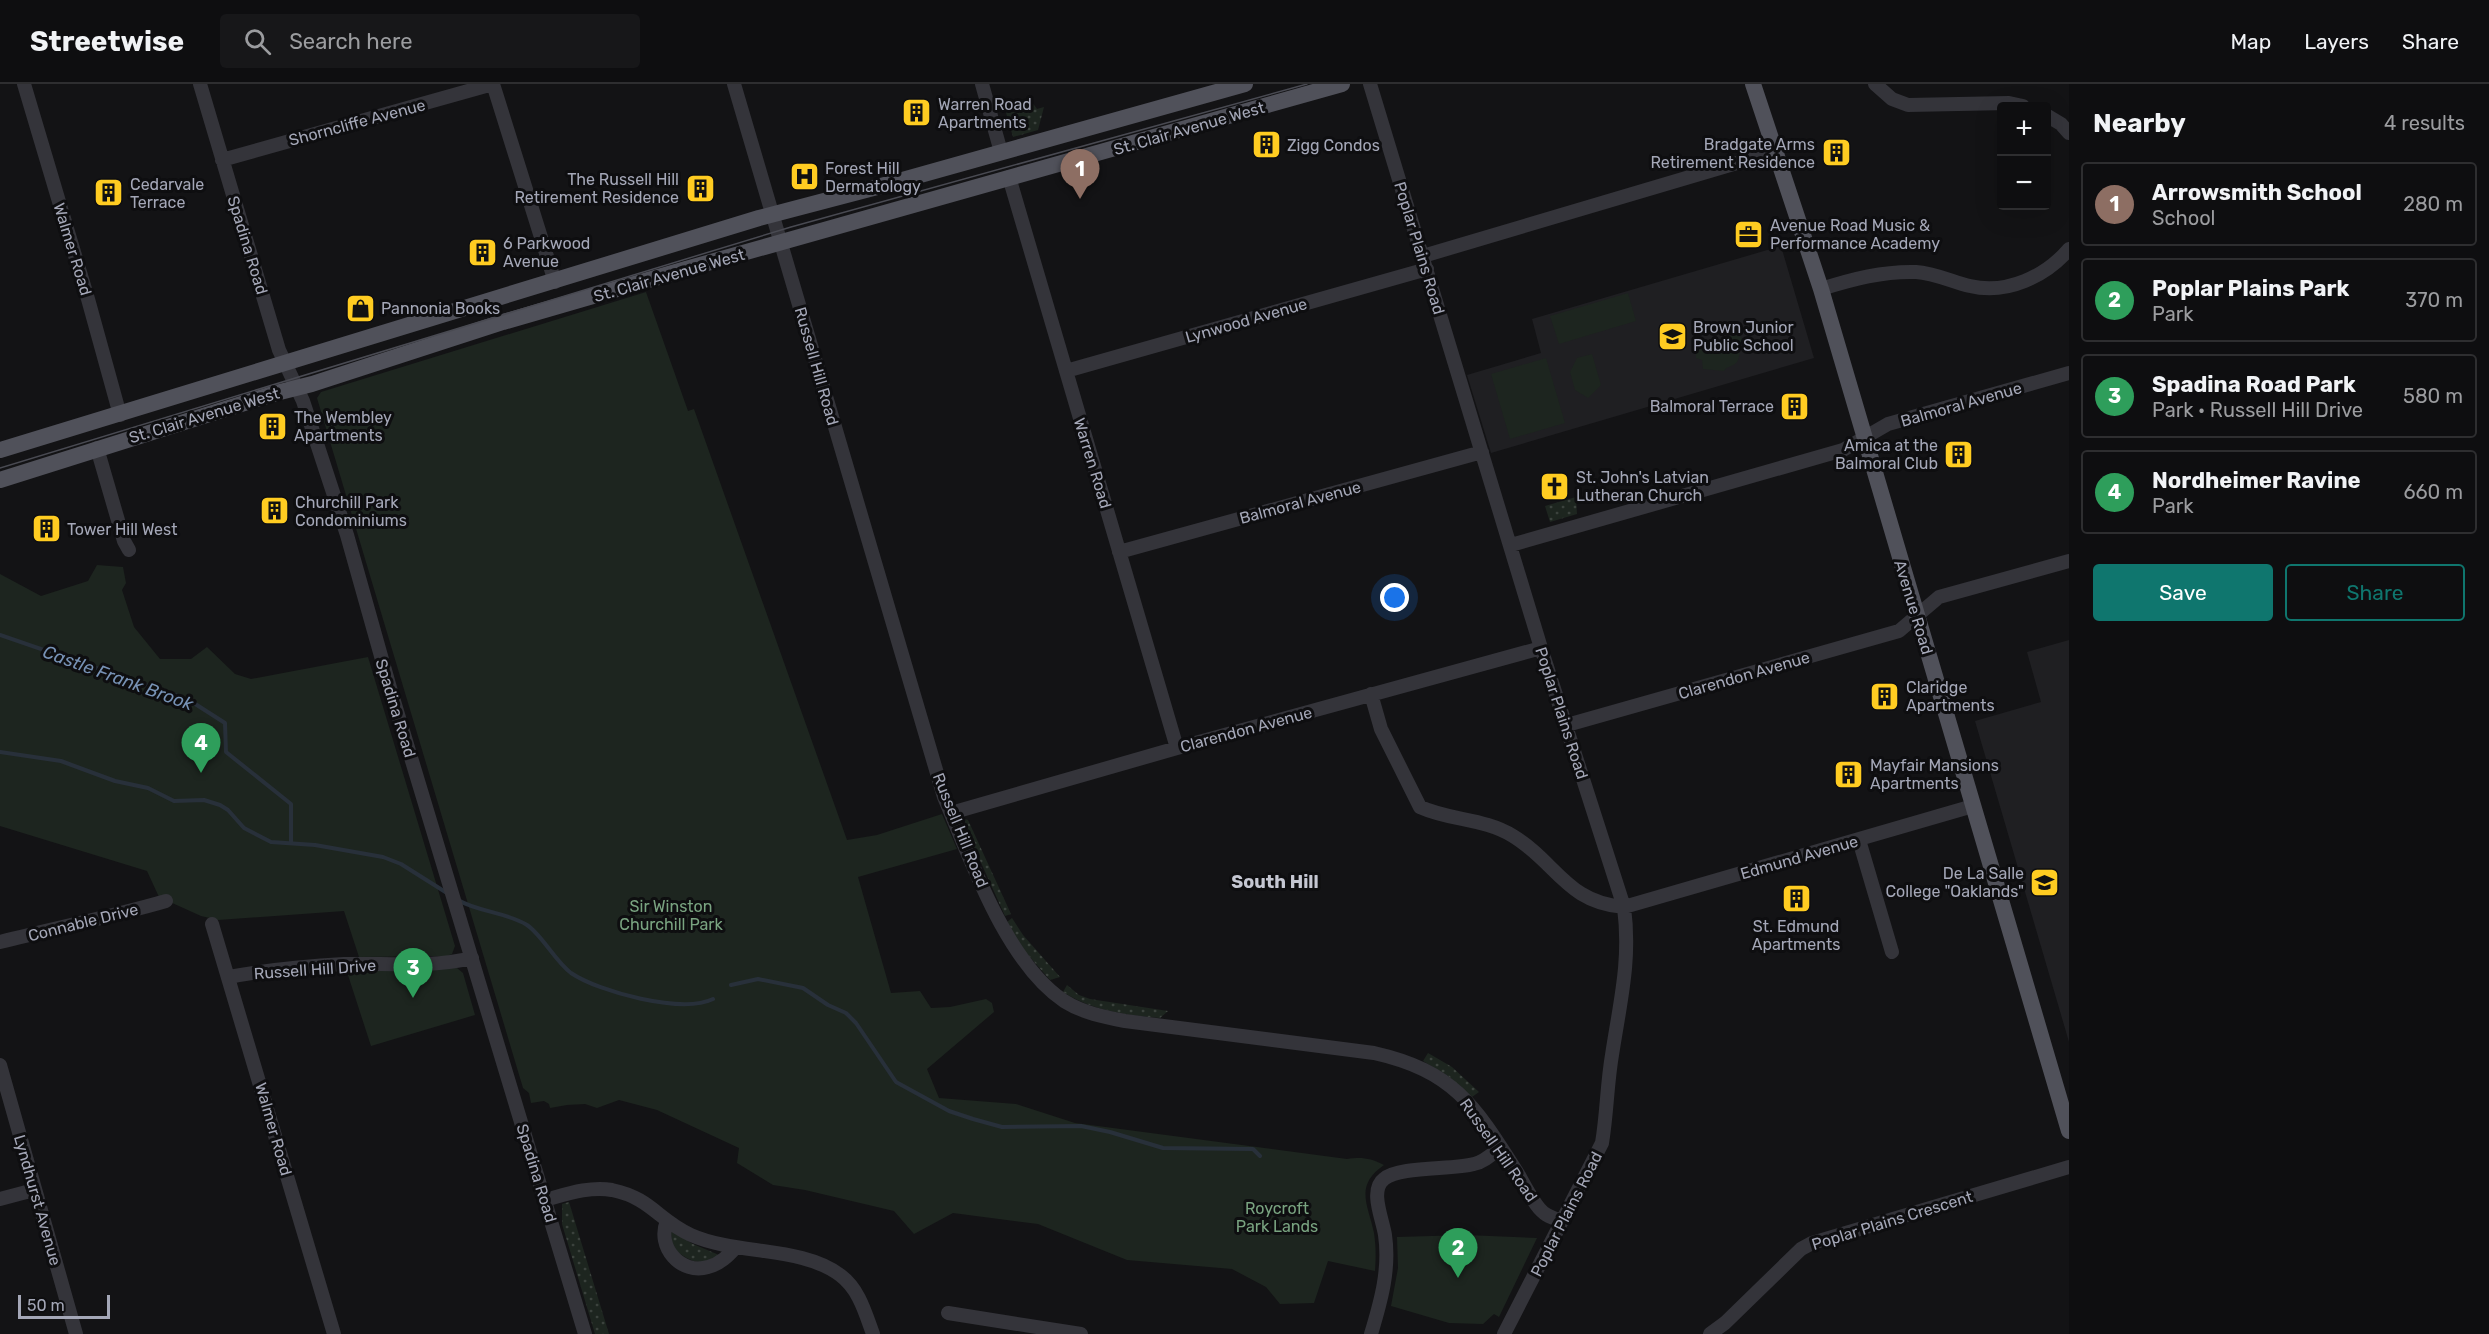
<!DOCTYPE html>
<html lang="en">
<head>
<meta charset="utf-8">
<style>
	:root { --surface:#0e0e10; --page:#171719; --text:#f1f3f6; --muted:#9b9c9f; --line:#2e2e30; --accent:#0f766e }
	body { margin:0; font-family:Rubik,sans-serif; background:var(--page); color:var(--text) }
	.controls { position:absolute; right:18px; top:18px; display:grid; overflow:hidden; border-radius:6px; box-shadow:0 6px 24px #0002 }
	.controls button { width:54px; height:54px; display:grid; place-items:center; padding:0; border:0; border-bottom:2px solid var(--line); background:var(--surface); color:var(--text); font:30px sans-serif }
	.scale { position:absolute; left:18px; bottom:15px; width:92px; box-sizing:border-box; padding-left:6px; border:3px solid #a4a7b7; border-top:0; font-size:16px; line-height:21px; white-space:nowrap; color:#a4a7b7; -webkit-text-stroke:4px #0e0e10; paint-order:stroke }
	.you { position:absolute; left:1395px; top:514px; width:21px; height:21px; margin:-15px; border:4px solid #fff; border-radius:50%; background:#1a73e8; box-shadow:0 0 0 9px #1a73e833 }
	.badge { display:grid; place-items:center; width:39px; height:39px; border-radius:50%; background:var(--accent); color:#fff; font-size:20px; font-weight:700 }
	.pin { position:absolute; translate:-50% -50px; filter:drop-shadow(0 2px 3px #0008) }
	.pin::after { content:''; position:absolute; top:32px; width:21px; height:18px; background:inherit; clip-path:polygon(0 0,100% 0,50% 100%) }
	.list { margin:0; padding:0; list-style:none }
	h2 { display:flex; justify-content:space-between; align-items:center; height:78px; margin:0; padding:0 24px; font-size:26px }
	h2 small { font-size:20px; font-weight:400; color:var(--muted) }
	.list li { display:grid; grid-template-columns:39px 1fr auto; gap:18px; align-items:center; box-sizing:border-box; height:84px; margin:0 12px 12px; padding:0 12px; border:2px solid var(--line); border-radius:6px }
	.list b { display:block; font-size:22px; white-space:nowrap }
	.list p { margin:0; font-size:20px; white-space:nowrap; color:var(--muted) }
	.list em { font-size:20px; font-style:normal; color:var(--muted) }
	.actions { display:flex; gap:12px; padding:18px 24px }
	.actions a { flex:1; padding:14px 0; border:2px solid var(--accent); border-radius:6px; text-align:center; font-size:21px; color:var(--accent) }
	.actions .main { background:var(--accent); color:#fff }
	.icon { flex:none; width:33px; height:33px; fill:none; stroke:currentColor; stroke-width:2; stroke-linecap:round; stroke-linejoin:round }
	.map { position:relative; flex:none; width:2069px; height:1250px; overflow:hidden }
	header { display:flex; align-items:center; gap:36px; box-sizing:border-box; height:84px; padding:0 30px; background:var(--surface); border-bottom:2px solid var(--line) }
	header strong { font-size:28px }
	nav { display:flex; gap:33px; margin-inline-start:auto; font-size:21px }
	.search { width:420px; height:54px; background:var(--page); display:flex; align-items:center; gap:15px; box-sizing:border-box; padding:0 21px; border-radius:6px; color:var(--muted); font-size:22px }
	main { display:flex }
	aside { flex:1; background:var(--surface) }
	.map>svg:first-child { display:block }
	.built { fill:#1f1f22 }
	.grass { fill:url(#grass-dots) }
	.green { fill:#1d251f }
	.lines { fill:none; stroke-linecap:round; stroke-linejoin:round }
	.stream { stroke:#28303a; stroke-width:4 }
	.minor { stroke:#34343a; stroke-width:14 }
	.major { stroke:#50515a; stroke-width:16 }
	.tram { stroke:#494a52; stroke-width:1.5 }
	.labels { text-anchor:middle; stroke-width:6; stroke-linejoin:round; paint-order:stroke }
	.poi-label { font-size:16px; fill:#a4a7b7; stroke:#0e0e10; text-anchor:start }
	.street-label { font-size:16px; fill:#a4a7b7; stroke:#0e0e10 }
	.park-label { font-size:16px; fill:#79a380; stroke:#0e0e10 }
	.water-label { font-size:18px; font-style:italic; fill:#7792b5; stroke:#0e0e10 }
	.neighbourhood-label { font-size:18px; font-weight:bold; fill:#c5c7d2; stroke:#0e0e10 }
</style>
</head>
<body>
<header>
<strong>Streetwise</strong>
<div class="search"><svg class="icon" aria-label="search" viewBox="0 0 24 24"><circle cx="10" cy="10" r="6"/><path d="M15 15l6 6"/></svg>Search here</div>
<nav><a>Map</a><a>Layers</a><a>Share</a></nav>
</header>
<main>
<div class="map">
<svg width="2069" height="1250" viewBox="0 0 2069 1250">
	<defs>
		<pattern id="grass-dots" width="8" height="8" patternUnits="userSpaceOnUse" patternTransform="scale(1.5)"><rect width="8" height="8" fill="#1d251f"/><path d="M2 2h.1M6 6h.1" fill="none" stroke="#3b423d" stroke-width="1.8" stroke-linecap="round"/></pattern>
	</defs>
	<rect width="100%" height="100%" fill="#131315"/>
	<path class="built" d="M1781,162l33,112 -323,95 -24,-78 74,-22 -9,-34z
		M2069,556v402l-94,-321 66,-19 -14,-50z"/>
	<path class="grass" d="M1032,18l5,7 7,-2 -6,23 -25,7 -8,-28z
		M1576,413l1,17 -27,8 -5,-16z
		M965,735l3,1 43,94 -6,2 -40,-89z
		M1012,834l11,17 37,42 -10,3 -29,-33 -14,-25z
		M1067,901l12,10 11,4 78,12 -8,7c-36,-3 -66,-7 -97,-26z
		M1428,969l24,14 27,25 -7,5 -24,-21 -25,-15z
		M569,1118l40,132h-14l-33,-110v-20z
		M671,1147l22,13 26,11c-18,14 -32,5 -47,-8z"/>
	<path class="green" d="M646,208l42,119 6,-2 153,431 30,-5 65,-21 15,35 -99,28 33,116 29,-2 11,17 19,-1 36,-8 6,4 2,9 -67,57 12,29 77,6 59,19 272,36c15,-2 23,-1 37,6 -30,21 -16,39 -10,68 2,13 2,25 1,38l-47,-10 -14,42 -34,1 -14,-17 -34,-18 -105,-9 -89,-36 -85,-11 -39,21 -20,-23 -89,-21 -32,-5 -36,-22 2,-15 -82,-38 -38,-10 -22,8 -12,-4 -18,1 -17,3 -1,-4 -5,-3 -13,2 -2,-10 -6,-5 -206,-690 4,-6z
		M1628,209l8,28 -77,23 -9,-28z
		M1734,251l7,2 2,4c-5,7 -2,15 -6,21 -3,4 -10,4 -13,9l-21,-2 -1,-9 -6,-2v-6l15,-10z
		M1592,270l9,31 -13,13 -13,-8 -5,-18 7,-14z
		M1546,274l19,65 -55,16 -19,-65z
		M97,481l26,2 3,16 -4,7 12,37 26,32h31l16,-12 28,27 16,5 117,-22 87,289 -3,8 -5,2 -88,1 -15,-46 -126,9 -17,-4 -42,-19 -12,-26 -147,-45v-252l41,22 47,-15z
		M457,884l6,5 12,42 -104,31 -25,-77z
		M1466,1151l71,3 -38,79 -5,-3 -11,10 -34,-1 -58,-17 7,-38 -1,-31z"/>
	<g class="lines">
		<path class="stream" d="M0,551l189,65 36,23 1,29 65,52v39
			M0,668l61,9 54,20 33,7 26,13 30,-1 16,5 8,5 16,18 27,14 44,3 68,12 18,7 46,29
			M458,816c20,12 48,12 69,25 15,10 28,36 44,48 28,19 111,41 142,26
			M731,901l27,-6 45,9 25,17 18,8 10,10 40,59 53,29 24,8 29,8 79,-1 29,6 53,16 90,1 7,7"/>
		<path class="minor" d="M24,0l64,215 32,116
			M200,0l79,266 24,51 44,134 43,153 195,646
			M493,0l62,198
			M734,0l210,713c27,63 62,165 120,204 19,12 40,16 61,20l249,32c80,18 101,53 143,119 6,10 18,35 27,41 5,4 12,6 17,8
			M982,0l19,68
			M1370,0l171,564 83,259c7,54 -4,95 -12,148 -5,29 -5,58 -10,88l-98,191
			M1875,0l17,15 16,6 101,-2 14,3
			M2046,31l15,9 8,9
			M222,76l271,-76
			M1009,93l168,571
			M1423,172l351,-104
			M1821,205c32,-10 62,-18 95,-17 18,1 37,10 54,14 37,9 76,-10 99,-37
			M1066,287l361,-102
			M97,364l27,93 5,9
			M1511,461l332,-95 45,-26 181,-51
			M1119,468l363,-100
			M1371,610l10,35 39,78c31,14 64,11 93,29 43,26 54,67 111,71l349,-101
			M1567,641l332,-94 40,-34 130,-36
			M951,729l226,-65 364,-100
			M1859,756l33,112
			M212,840l122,410
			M0,858c55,-14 111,-25 166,-41
			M229,893c38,-7 77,-11 115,-13 42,-1 87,4 128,-6
			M0,981l76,269
			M0,1115l34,-9
			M545,1116c22,-6 45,-14 67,-10 39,8 46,30 79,45 45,20 111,11 149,40 19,14 25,37 33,59
			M667,1137c-11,26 14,54 41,46 12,-3 20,-11 28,-20
			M948,1229l133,21
			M1371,1250c10,-33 19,-65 14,-99 -2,-15 -16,-45 -1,-56 15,-13 68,-9 90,-15 10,-2 18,-10 27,-17
			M1710,1250l15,-11 76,-74 11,-6 257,-76"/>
		<path class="major" d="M1753,0l68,205 248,842
			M0,366l759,-232 122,-32 364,-102
			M0,396l276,-87 36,-9 191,-62 183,-53 656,-185"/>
		<path class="tram" d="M0,384l791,-241 516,-143"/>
	</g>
	<defs>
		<symbol id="building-square" viewBox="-11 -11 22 22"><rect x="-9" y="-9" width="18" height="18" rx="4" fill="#ffcc21" stroke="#0e0e10"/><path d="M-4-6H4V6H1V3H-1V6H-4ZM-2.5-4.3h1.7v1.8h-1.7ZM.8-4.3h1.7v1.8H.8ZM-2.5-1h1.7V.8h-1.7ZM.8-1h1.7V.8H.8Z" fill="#111"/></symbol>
		<symbol id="hospital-square" viewBox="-11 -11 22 22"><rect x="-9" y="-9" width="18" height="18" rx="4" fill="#ffcc21" stroke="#0e0e10"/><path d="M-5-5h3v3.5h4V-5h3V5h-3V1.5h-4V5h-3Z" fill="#111"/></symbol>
		<symbol id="office-square" viewBox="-11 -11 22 22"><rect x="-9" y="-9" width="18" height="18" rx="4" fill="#ffcc21" stroke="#0e0e10"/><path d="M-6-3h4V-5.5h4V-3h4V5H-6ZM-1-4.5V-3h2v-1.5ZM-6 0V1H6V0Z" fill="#111"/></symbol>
		<symbol id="shop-square" viewBox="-11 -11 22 22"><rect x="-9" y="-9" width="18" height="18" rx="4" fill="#ffcc21" stroke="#0e0e10"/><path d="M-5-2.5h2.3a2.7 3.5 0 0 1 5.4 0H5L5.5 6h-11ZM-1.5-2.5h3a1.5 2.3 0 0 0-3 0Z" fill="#111"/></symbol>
		<symbol id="school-square" viewBox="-11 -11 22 22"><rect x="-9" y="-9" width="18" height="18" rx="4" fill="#ffcc21" stroke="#0e0e10"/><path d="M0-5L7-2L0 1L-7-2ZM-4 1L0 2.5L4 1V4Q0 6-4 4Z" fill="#111"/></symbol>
		<symbol id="church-square" viewBox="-11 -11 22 22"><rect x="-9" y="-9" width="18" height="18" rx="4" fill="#ffcc21" stroke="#0e0e10"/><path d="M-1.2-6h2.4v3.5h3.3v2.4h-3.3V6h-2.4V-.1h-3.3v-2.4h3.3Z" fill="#111"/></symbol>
	</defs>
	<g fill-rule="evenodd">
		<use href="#building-square" x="900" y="12" width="33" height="33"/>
		<use href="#building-square" x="1250" y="44" width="33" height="33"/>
		<use href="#building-square" x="1820" y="52" width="33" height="33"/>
		<use href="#hospital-square" x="788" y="76" width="33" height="33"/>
		<use href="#building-square" x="684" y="88" width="33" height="33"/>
		<use href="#building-square" x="92" y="92" width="33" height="33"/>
		<use href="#office-square" x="1732" y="134" width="33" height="33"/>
		<use href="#building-square" x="466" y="152" width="33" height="33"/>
		<use href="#shop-square" x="344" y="208" width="33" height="33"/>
		<use href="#school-square" x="1656" y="236" width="33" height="33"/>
		<use href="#building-square" x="1778" y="306" width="33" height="33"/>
		<use href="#building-square" x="256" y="326" width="33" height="33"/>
		<use href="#building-square" x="1942" y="354" width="33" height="33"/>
		<use href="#church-square" x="1538" y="386" width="33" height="33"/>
		<use href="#building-square" x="258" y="410" width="33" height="33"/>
		<use href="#building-square" x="30" y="428" width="33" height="33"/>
		<use href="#building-square" x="1868" y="596" width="33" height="33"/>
		<use href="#building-square" x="1832" y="674" width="33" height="33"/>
		<use href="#school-square" x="2028" y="782" width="33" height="33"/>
		<use href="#building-square" x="1780" y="798" width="33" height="33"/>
	</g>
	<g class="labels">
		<g class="poi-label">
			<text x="938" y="26">Warren Road<tspan x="938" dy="18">Apartments</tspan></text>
			<text x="1815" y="66" text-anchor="end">Bradgate Arms<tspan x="1815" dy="18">Retirement Residence</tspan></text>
			<text x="1287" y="67">Zigg Condos</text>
			<text x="825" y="90">Forest Hill<tspan x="825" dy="18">Dermatology</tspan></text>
			<text x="679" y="101" text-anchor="end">The Russell Hill<tspan x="679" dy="18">Retirement Residence</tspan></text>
			<text x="130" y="106">Cedarvale<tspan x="130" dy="18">Terrace</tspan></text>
			<text x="1770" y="147">Avenue Road Music &amp;<tspan x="1770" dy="18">Performance Academy</tspan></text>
			<text x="503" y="165">6 Parkwood<tspan x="503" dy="18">Avenue</tspan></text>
			<text x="381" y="230">Pannonia Books</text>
			<text x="1693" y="249">Brown Junior<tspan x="1693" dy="18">Public School</tspan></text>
			<text x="1774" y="328" text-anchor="end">Balmoral Terrace</text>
			<text x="294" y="339">The Wembley<tspan x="294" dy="18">Apartments</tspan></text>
			<text x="1938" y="367" text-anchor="end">Amica at the<tspan x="1938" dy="18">Balmoral Club</tspan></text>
			<text x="1576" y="399">St. John's Latvian<tspan x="1576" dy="18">Lutheran Church</tspan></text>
			<text x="295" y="424">Churchill Park<tspan x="295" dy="18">Condominiums</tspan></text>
			<text x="67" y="451">Tower Hill West</text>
			<text x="1906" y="609">Claridge<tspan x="1906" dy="18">Apartments</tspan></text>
			<text x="1870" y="687">Mayfair Mansions<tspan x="1870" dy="18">Apartments</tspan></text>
			<text x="2024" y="795" text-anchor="end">De La Salle<tspan x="2024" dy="18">College "Oaklands"</tspan></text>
			<text x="1796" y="848" text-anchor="middle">St. Edmund<tspan x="1796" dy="18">Apartments</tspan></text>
		</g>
		<g class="street-label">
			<text transform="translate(357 38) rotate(-15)" y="6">Shorncliffe Avenue</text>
			<text transform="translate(1189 44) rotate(-16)" y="6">St. Clair Avenue West</text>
			<text transform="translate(248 161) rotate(73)" y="6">Spadina Road</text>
			<text transform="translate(1420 164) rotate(73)" y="6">Poplar Plains Road</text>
			<text transform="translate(73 165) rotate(73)" y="6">Walmer Road</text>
			<text transform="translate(669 191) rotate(-16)" y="6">St. Clair Avenue West</text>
			<text transform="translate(1246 236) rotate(-16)" y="6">Lynwood Avenue</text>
			<text transform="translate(817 282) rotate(74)" y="6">Russell Hill Road</text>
			<text transform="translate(1961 320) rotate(-16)" y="6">Balmoral Avenue</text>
			<text transform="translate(204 331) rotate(-17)" y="6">St. Clair Avenue West</text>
			<text transform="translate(1093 379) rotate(73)" y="6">Warren Road</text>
			<text transform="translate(1300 418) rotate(-15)" y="6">Balmoral Avenue</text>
			<text transform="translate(1914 523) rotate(73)" y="6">Avenue Road</text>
			<text transform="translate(1744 591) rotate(-16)" y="6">Clarendon Avenue</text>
			<text transform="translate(396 624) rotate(73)" y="6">Spadina Road</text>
			<text transform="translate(1562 629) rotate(72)" y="6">Poplar Plains Road</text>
			<text transform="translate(1246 645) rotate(-15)" y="6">Clarendon Avenue</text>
			<text transform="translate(961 746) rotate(68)" y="6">Russell Hill Road</text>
			<text transform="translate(1799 773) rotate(-16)" y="6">Edmund Avenue</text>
			<text transform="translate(83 838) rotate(-14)" y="6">Connable Drive</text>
			<text transform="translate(315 885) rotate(-4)" y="6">Russell Hill Drive</text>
			<text transform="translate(274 1045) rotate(74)" y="6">Walmer Road</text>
			<text transform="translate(1499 1066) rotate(55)" y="6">Russell Hill Road</text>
			<text transform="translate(537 1089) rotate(73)" y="6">Spadina Road</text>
			<text transform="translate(38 1116) rotate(74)" y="6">Lyndhurst Avenue</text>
			<text transform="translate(1566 1130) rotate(-63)" y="6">Poplar Plains Road</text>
			<text transform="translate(1892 1136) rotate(-17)" y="6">Poplar Plains Crescent</text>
		</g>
		<g class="park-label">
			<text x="671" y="828">Sir Winston<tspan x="671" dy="18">Churchill Park</tspan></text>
			<text x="1277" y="1130">Roycroft<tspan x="1277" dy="18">Park Lands</tspan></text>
		</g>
		<g class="water-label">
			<text transform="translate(118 594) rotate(20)" y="6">Castle Frank Brook</text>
		</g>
		<g class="neighbourhood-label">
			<text x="1275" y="804">South Hill</text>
		</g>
	</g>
</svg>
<div class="controls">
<button>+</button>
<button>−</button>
</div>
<div class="scale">50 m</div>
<div class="you"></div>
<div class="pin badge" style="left:1080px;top:115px;background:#8d6e63">1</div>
<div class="pin badge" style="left:1458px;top:1194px;background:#2e9e5b">2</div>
<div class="pin badge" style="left:413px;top:914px;background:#2e9e5b">3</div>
<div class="pin badge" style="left:201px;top:689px;background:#2e9e5b">4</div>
</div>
<aside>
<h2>Nearby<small>4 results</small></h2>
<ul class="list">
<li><span class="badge" style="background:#8d6e63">1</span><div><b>Arrowsmith School</b><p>School</p></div><em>280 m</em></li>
<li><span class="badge" style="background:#2e9e5b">2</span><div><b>Poplar Plains Park</b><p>Park</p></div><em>370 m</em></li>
<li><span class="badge" style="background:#2e9e5b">3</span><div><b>Spadina Road Park</b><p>Park · Russell Hill Drive</p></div><em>580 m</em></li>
<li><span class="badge" style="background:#2e9e5b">4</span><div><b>Nordheimer Ravine</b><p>Park</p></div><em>660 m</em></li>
</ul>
<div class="actions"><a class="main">Save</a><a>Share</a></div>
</aside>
</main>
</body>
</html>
